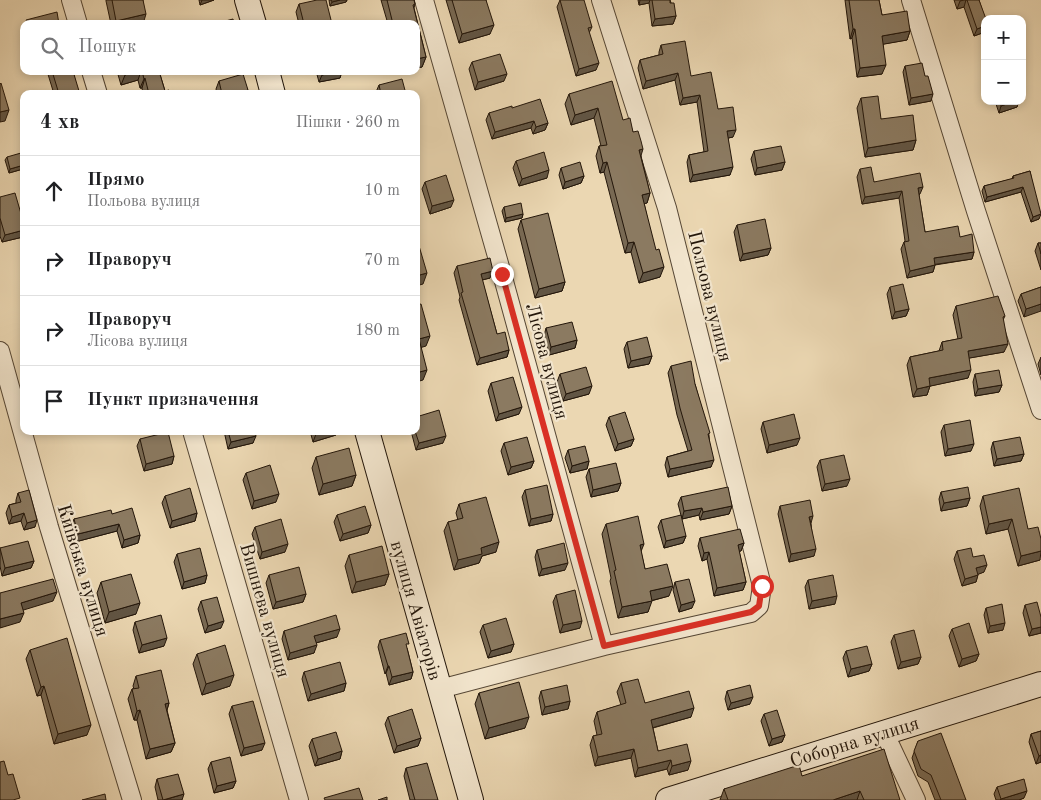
<!DOCTYPE html>
<html lang="uk">
<head>
<meta charset="utf-8">
<style>
	:root { --surface:#fff; --page:#f2f2f2; --text:#202124; --muted:#757577; --line:#e0e0e0 }
	body { margin:0; font-family:"Old Standard TT",serif; background:var(--page); color:var(--text) }
	.controls { position:absolute; right:15px; top:15px; display:grid; overflow:hidden; border-radius:10px; box-shadow:0 2px 8px #0003 }
	.controls button { width:45px; height:45px; display:grid; place-items:center; padding:0; border:0; border-bottom:1px solid var(--line); background:var(--surface); color:var(--text); font:25px sans-serif }
	.stop { position:absolute; width:15px; height:15px; margin:-11px; border:4px solid #d93025; border-radius:50%; background:#fff }
	.stop.end { background:#d93025; border-color:#fff; box-shadow:0 1px 5px #0008 }
	.list { margin:0; padding:0; list-style:none }
	h2 { display:flex; justify-content:space-between; align-items:center; height:65px; margin:0; padding:0 20px; font-size:21px }
	h2 small { font-size:16px; font-weight:400; color:var(--muted) }
	.list li { display:grid; grid-template-columns:32px 1fr auto; gap:15px; align-items:center; box-sizing:border-box; height:70px; padding:0 20px; border-top:1px solid var(--line) }
	.list b { display:block; font-size:19px; white-space:nowrap }
	.list p { margin:0; font-size:16px; white-space:nowrap; color:var(--muted) }
	.list em { font-size:16px; font-style:normal; color:var(--muted) }
	.icon { flex:none; width:28px; height:28px; fill:none; stroke:currentColor; stroke-width:2; stroke-linecap:round; stroke-linejoin:round }
	.map { position:relative; flex:none; width:1041px; height:800px; overflow:hidden }
	.search { position:absolute; background:var(--surface); box-shadow:0 2px 8px #0003; left:20px; top:20px; width:400px; height:55px; display:flex; align-items:center; gap:12px; box-sizing:border-box; padding:0 18px; border-radius:10px; color:var(--muted); font-size:19px }
	.panel { position:absolute; background:var(--surface); box-shadow:0 2px 8px #0003; left:20px; top:90px; width:400px; height:345px; border-radius:10px }
	.map>svg:first-child { display:block }
	.lines { fill:none; stroke-linecap:round; stroke-linejoin:round }
	.minor-casing { stroke:#554634; stroke-width:20 }
	.secondary-casing { stroke:#23160a; stroke-width:26 }
	.minor { stroke:#f2e5cd; stroke-width:18 }
	.secondary { stroke:#f2e5cd; stroke-width:24 }
	.wall { fill:#786953; stroke:#23160a }
	.shaded-wall { fill:#615544; stroke:#23160a }
	.building { fill:#8b7a61; stroke:#23160a }
	.route { stroke:#d93025; stroke-width:6 }
	.labels { text-anchor:middle; stroke-width:4.5; stroke-linejoin:round; paint-order:stroke }
	.street-label { font-size:19px; fill:#23160a; stroke:#f2e5cd }
</style>
</head>
<body>
<div class="map">
<svg width="1041" height="800" viewBox="0 0 1041 800">
	<rect width="100%" height="100%" fill="#ebd7b2"/>
	<filter id="stains"><feTurbulence type="fractalNoise" baseFrequency=".004" numOctaves="4"/><feColorMatrix values="0 0 0 0 .2 0 0 0 0 .09 0 0 0 0 .02 0 0 0 .5 -.17"/></filter>
	<radialGradient id="worn" r=".72"><stop offset=".6" stop-color="#630" stop-opacity="0"/><stop offset="1" stop-color="#630" stop-opacity=".3"/></radialGradient>
	<g class="lines">
		<defs>
			<path id="minor" d="M71,0l7,24
				M424,0l78,274 102,372
				M911,0l65,211 65,199
				M91,71l7,23
				M0,351l49,176 83,273
				M192,431l107,369
				M440,689l164,-43 147,-33 8,-7 3,-20 -95,-378 -66,-208
				M884,732l32,68"/>
			<path id="secondary" d="M247,0l7,24
				M267,71l6,23
				M367,431l104,369
				M668,800l373,-116"/>
		</defs>
		<use href="#minor" class="minor-casing"/>
		<use href="#secondary" class="secondary-casing"/>
		<use href="#minor" class="minor"/>
		<use href="#secondary" class="secondary"/>
	</g>
	<path class="wall" d="M106,0h37v24h-32l-5,-23z
		M199,0h15l-14,5z
		M329,0h18l-1,2 -16,4z
		M381,0h33l1,4 -1,4 12,49 -4,10 -6,1v-44h-28z
		M446,0h40l4,34 -31,9z
		M560,0l32,27 -3,6 7,37 -20,6 -19,-69z
		M638,0h32l6,16 -3,8 -21,2 -3,-23 -10,2z
		M845,0h34l3,15 28,16 -3,9 -24,4 -1,30 -25,3 -5,-39 -2,1z
		M954,0h25l6,19v13l-11,4 -10,-29 -7,2z
		M299,4l33,20h-33l-3,-12z
		M661,45l30,31 27,33 15,28 -5,1 2,37 -40,7 -3,-20 2,-7 15,-3 -7,-50 -17,3 -5,-25 -32,9 -5,-21 2,-8 19,-5v-3z
		M472,62l32,19 -29,9 -6,-21z
		M905,66l20,10 6,25 -22,4 -6,-33z
		M47,71h26l5,23h-24z
		M117,71h42l6,20 5,3h-27l-1,-6h-2l-2,-8 -17,5z
		M316,71h26l-2,7 -21,4z
		M219,81l27,13h-29l-1,-5z
		M379,85l27,9h-29l-1,-2z
		M569,94l54,26 10,12 8,24 9,37 -3,10h-3l16,74 -21,6 -8,-31 -6,1 -21,-81 -4,1 -4,-17 3,-10h2l-7,-28 -23,7 -6,-21z
		M861,98l20,21 35,21 -3,10 -48,7 -8,-49z
		M995,101h24l-2,6 -18,6z
		M489,113l59,10 -3,7 -12,4 -2,-6 -39,11 -6,-19z
		M754,151l31,11 -3,8 -27,5 -4,-16z
		M7,157l16,12 -14,4 -4,-13z
		M516,161l31,17 -28,8 -6,-18z
		M561,168l23,8 -3,7 -18,6 -4,-14z
		M860,169l14,13 46,12 -1,1 6,37 35,5 14,15 -2,7 -37,6 -2,7 -26,6 -6,-29 3,-7 1,-1 -6,-43 -37,6 -5,-27z
		M1030,171l9,48 -8,3 -10,-30 -36,10 -3,-11 2,-5 28,-7 1,-3z
		M425,182l26,25 -21,7 -8,-25z
		M0,197l24,27v10l-1,3 -21,5 -2,-6z
		M504,207l19,7 -1,4 -17,4 -3,-11z
		M521,220l44,62 -3,9 -27,7 -17,-69z
		M737,225l34,23 -3,7 -28,6 -6,-29z
		M1038,243h3v27l-6,-19z
		M457,266l33,12 -8,2 15,54 12,16 -2,7 -30,8 -18,-65 1,-3 -6,-24z
		M890,287l19,22 -3,7 -14,3 -5,-25z
		M1041,287l-17,30 -6,-16 3,-7z
		M956,306l49,10 -2,4 1,32 -35,6 -1,20 -38,8 -3,9 -14,2 -6,-32 3,-8 29,-6 3,-9 16,-3 -5,-24z
		M546,328l31,12 -2,8 -26,7 -5,-19z
		M627,342l25,14 -3,8 -21,4 -4,-19z
		M1041,357v18l-3,-11z
		M671,366l24,18 14,51 2,32 -43,10 -3,-12 2,-8 21,-6 -11,-36 -9,-42z
		M560,374l29,20 -26,7 -6,-19z
		M975,374l27,11 -3,7 -24,4 -2,-14z
		M491,383l28,31 -23,7 -8,-30z
		M609,417l25,22 -3,7 -16,5 -9,-26z
		M763,422l34,23 -30,8 -6,-24z
		M944,425l27,26 -26,5 -4,-24z
		M224,431h31l-2,12 -25,6z
		M310,431h27l-1,4 -23,7z
		M411,431h5l27,12 -27,7z
		M140,439l34,17 -2,8 -28,7 -7,-25z
		M993,442l31,12 -3,7 -27,5 -3,-17z
		M504,443l30,18 -3,7 -23,7 -7,-24z
		M568,450l21,11 -2,8 -17,4 -5,-15z
		M316,457l40,18 -4,11 -33,9 -7,-27z
		M820,460l27,26 -25,5 -5,-24z
		M589,469l32,14 -3,8 -27,6 -5,-20z
		M246,473l30,29 -24,7 -9,-29z
		M525,490l28,24 -2,7 -22,5 -7,-29z
		M941,492l29,6 -3,8 -26,5 -2,-12z
		M18,493l17,34 -11,3 -3,-9 -12,3 -3,-11 3,-8 7,-2v-3z
		M165,496l32,17 -2,8 -25,7 -8,-25z
		M983,496l45,33 12,31 -22,6 -10,-37 -22,5 -6,-28z
		M681,497l51,9 -3,8 -29,6 -1,-5 -17,4 -4,-15z
		M459,504l37,48 -14,4 -3,7 -25,7 -10,-39 4,-9 10,-2 -2,-7z
		M780,506l31,17 3,33 -25,6 -11,-48z
		M112,514l28,21 -2,8 -16,5 -5,-17 -42,11 -4,-16 3,-7z
		M337,515l34,10 -3,8 -28,8 -6,-19z
		M661,520l25,16 -3,7 -19,5 -6,-21z
		M606,524l35,28 4,17 24,27 -18,5 -3,11 -30,6 -8,-37 1,-3 -9,-44z
		M255,527l30,25 -25,7 -8,-25z
		M700,538l44,5 -3,8h-2l7,31 -3,8 -29,6 -7,-37 -5,2 -4,-15z
		M0,548l34,13 -3,7 -29,8 -2,-10z
		M537,550l28,20 -26,6 -4,-19z
		M957,551l16,6 11,15 -6,2 -2,8 -14,4 -8,-27z
		M177,554l30,21 -2,8 -23,6 -8,-27z
		M349,555l40,19 -4,11 -33,8 -7,-27z
		M269,575l37,19 -3,8 -30,7 -7,-26z
		M808,580l27,24 -26,5 -4,-22z
		M101,582l35,32 -31,9 -8,-30z
		M675,582l17,26 -13,4 -6,-22z
		M556,595l24,33 -20,5 -7,-31z
		M201,601l20,27 -16,5 -7,-24z
		M1025,605l16,12v16l-12,3 -6,-23z
		M986,608l17,22 -15,3 -4,-18z
		M135,622l29,24 -25,7 -6,-23z
		M483,625l31,19 -3,8 -23,6 -8,-26z
		M952,629l27,25 -3,7 -17,6 -10,-31z
		M284,631l53,6 -21,6 -2,10 -26,7 -6,-21z
		M894,635l27,22 -3,7 -20,5 -7,-27z
		M380,640l27,8 6,24 -2,7 -22,6 -3,-12 -1,1 -7,-27z
		M30,650l57,85 -33,9 -13,-49 -4,1 -11,-37z
		M846,651l26,13 -3,7 -21,6 -5,-19z
		M197,654l33,32 -28,9 -9,-31z
		M304,672l42,11 -2,8 -36,10 -6,-22z
		M136,676l33,27 -2,7 8,33 -4,9 -25,7 -9,-39h-3l-6,-21 4,-10h2l-1,-3z
		M621,683l24,20 46,14 -38,11 5,23 30,19 -19,5 -2,-6 -32,8 -4,-19 -36,8 -5,-21 3,-9 4,-1 -3,-14 3,-9 24,-7 -4,-13z
		M541,691l29,10 -2,8 -26,6 -3,-17z
		M727,691l23,13 -22,6 -3,-11z
		M479,693l46,35 -40,11 -10,-35z
		M232,706l30,44 -21,6 -12,-42z
		M764,714l21,21 -3,7 -13,4 -8,-25z
		M388,717l33,21 -3,8 -24,7 -9,-29z
		M1041,731v31l-5,2 -7,-22 2,-8z
		M312,739l30,12 -2,8 -25,7 -6,-20z
		M918,741l48,59h-31l-7,-18 -10,-6 -6,-18z
		M211,762l25,19 -3,7 -19,5 -6,-24z
		M406,768l32,32h-28l-6,-24z
		M802,776l98,24h-180l4,-11z
		M157,779l25,21h-24l-3,-13z
		M997,787l27,11 -5,2h-23l-2,-6z"/>
	<path class="shaded-wall" d="M202,0h12l-14,5z
		M340,0h7l-1,2 -16,4 2,-4z
		M640,0h10l-1,3 -10,2z
		M964,0h2l-2,7 -7,2 3,-8z
		M146,14l-3,10h-28l1,-3z
		M676,16l-3,8 -21,2 3,-7z
		M494,25l-4,9 -31,9 3,-9z
		M985,26v6l-11,4 3,-7z
		M853,29h2l-3,9 -2,1z
		M910,31l-3,9 -28,5 3,-9z
		M426,57l-4,10 -6,1v-9z
		M599,63l-3,7 -20,6 3,-7z
		M886,65l-4,9 -25,3 3,-9z
		M136,71h5l-3,9 -17,5 4,-10z
		M338,71h4l-2,7 -21,4 3,-7z
		M391,71h12l-13,3z
		M678,73l-3,7 -32,9 3,-8z
		M507,74l-3,7 -29,9 3,-8z
		M145,78l-3,10h-2l4,-9z
		M248,90l-2,4h-11z
		M79,91l-1,3h-8z
		M933,94l-2,7 -22,4 2,-7z
		M700,95l-3,7 -17,3 3,-7z
		M1015,101h4l-2,6 -18,6 2,-7z
		M598,108l-4,10 -23,7 4,-10z
		M9,110l-4,11 -5,1v-10z
		M534,121l-3,7 -39,11 3,-7z
		M548,123l-3,7 -12,4 3,-7z
		M736,130l-3,7 -9,2 3,-8z
		M916,140l-3,10 -48,7 3,-9z
		M643,149l-3,10 -1,-9z
		M607,162l-3,10 -4,1 3,-10z
		M785,162l-3,8 -27,5 2,-7z
		M24,165l-1,4 -14,4 1,-4z
		M733,167l-3,8 -40,7 3,-7z
		M549,170l-2,8 -28,8 3,-7z
		M584,176l-3,7 -18,6 2,-7z
		M923,187l-3,7 -5,1 3,-7z
		M1023,187l-2,5 -36,10 2,-5z
		M902,191l-3,7 -37,6 3,-7z
		M650,193l-3,10 -8,2 3,-10z
		M454,200l-3,7 -21,7 2,-8z
		M523,214l-1,4 -17,4 1,-4z
		M1041,214l-2,5 -8,3 2,-5z
		M24,230l-1,7 -21,5 3,-7z
		M634,242l-3,10 -6,1 3,-10z
		M771,248l-3,7 -28,6 3,-7z
		M974,252l-2,7 -41,6 3,-7z
		M935,265l-2,7 -26,6 3,-7z
		M664,267l-4,10 -21,6 4,-10z
		M493,271l-3,7 -12,3 3,-7z
		M427,273l-4,11 -7,2v-10z
		M565,282l-3,9 -27,7 4,-9z
		M1041,304v7l-17,6 2,-8z
		M909,309l-3,7 -14,3 3,-7z
		M430,336l-4,10 -10,3 3,-10z
		M577,340l-2,8 -26,7 2,-8z
		M1008,344l-4,8 -40,7 4,-8z
		M509,350l-2,7 -30,8 3,-7z
		M652,356l-3,8 -21,4 3,-7z
		M427,370l-4,10 -7,2v-9z
		M971,370l-3,8 -42,9 3,-9z
		M1002,385l-3,7 -24,4 3,-7z
		M592,386l-3,8 -26,7 3,-7z
		M930,386l-3,9 -14,2 4,-8z
		M522,407l-3,7 -23,7 3,-7z
		M325,431h12l-1,4 -23,7 3,-8z
		M256,436l-3,7 -25,6 3,-7z
		M446,436l-3,7 -27,7 3,-7z
		M800,438l-3,7 -30,8 2,-8z
		M634,439l-3,7 -16,5 3,-7z
		M974,444l-3,7 -26,5 3,-7z
		M1024,454l-3,7 -27,5 3,-7z
		M174,456l-2,8 -28,7 2,-7z
		M714,460l-3,7 -43,10 2,-8z
		M534,461l-3,7 -23,7 3,-8z
		M589,461l-2,8 -17,4 2,-7z
		M356,475l-4,11 -33,9 4,-11z
		M850,479l-3,7 -25,5 3,-7z
		M621,483l-3,8 -27,6 2,-7z
		M279,494l-3,8 -24,7 2,-8z
		M970,498l-3,8 -26,5 3,-8z
		M732,506l-3,8 -29,6 3,-8z
		M702,508l-3,7 -17,4 2,-8z
		M24,513l-3,8 -12,3 3,-7z
		M197,513l-2,8 -25,7 2,-7z
		M553,514l-2,7 -22,5 2,-7z
		M813,516l-2,7 -2,-6z
		M1012,519l-4,10 -22,5 3,-10z
		M37,520l-2,7 -11,3 3,-7z
		M119,524l-2,7 -42,11 3,-8z
		M371,525l-3,8 -28,8 3,-7z
		M140,535l-2,8 -16,5 2,-8z
		M686,536l-3,7 -19,5 2,-7z
		M499,542l-3,10 -14,4 -3,7 -25,7 4,-10 23,-12z
		M744,543l-3,8 -6,1 3,-7z
		M288,544l-3,8 -25,7 2,-7z
		M644,544l-4,10v-9z
		M816,549l-2,7 -25,6 2,-8z
		M1041,551l-1,9 -22,6 3,-10z
		M709,552l-2,7 -5,2 2,-8z
		M34,561l-3,7 -29,8 3,-8z
		M568,563l-3,7 -26,6 3,-7z
		M987,565l-3,7 -10,4 2,-8z
		M389,574l-4,11 -33,8 4,-11z
		M207,575l-2,8 -23,6 2,-7z
		M978,575l-2,7 -14,4 3,-7z
		M746,582l-3,8 -29,6 3,-8z
		M673,586l-4,10 -23,6 4,-11z
		M57,592l-4,9 -36,11 4,-9z
		M306,594l-3,8 -30,7 3,-7z
		M837,596l-2,8 -26,5 3,-8z
		M652,601l-4,11 -30,6 4,-11z
		M695,601l-3,7 -13,4 2,-7z
		M140,603l-4,11 -31,9 4,-11z
		M24,613l-4,9 -20,6v-9z
		M224,621l-3,7 -16,5 3,-7z
		M582,621l-2,7 -20,5 3,-8z
		M1005,623l-2,7 -15,3 2,-7z
		M1041,627v6l-12,3 3,-7z
		M340,629l-3,8 -25,7 2,-8z
		M167,638l-3,8 -25,7 3,-8z
		M514,644l-3,8 -23,6 3,-7z
		M317,645l-3,8 -26,7 2,-7z
		M979,654l-3,7 -17,6 3,-8z
		M921,657l-3,7 -20,5 3,-7z
		M872,664l-3,7 -21,6 3,-8z
		M388,666h1l-3,7 -1,1z
		M413,672l-2,7 -22,6 3,-8z
		M234,675l-4,11 -28,9 4,-11z
		M346,683l-2,8 -36,10 3,-7z
		M44,686l-3,9 -4,1 4,-9z
		M753,697l-3,7 -22,6 3,-7z
		M570,701l-2,8 -26,6 3,-8z
		M169,703l-3,10 -1,-9z
		M694,708l-3,9 -43,12 3,-9z
		M140,710l-3,10h-3l3,-9z
		M529,717l-4,11 -40,11 4,-11z
		M91,725l-4,10 -33,9 4,-10z
		M785,735l-3,7 -13,4 3,-7z
		M421,738l-3,8 -24,7 3,-7z
		M175,743l-4,9 -25,7 4,-10z
		M265,743l-3,7 -21,6 3,-8z
		M634,749l-3,9 -36,8 3,-9z
		M342,751l-2,8 -25,7 3,-7z
		M1041,755v7l-5,2 3,-8z
		M671,760l-4,9 -32,8 3,-9z
		M691,761l-3,9 -19,5 3,-9z
		M236,781l-3,7 -19,5 3,-7z
		M860,791l-3,9h-24z
		M1027,791l-3,7 -5,2h-19l1,-1z
		M184,794l-2,6h-18z"/>
	<path class="building" d="M112,0h31l3,14 -30,7z
		M317,0h9l6,24h-28l-5,-20z
		M331,0h9l-8,2z
		M387,0h27l1,4 -2,1 13,52 -10,2v-35h-23z
		M452,0h34l8,25 -32,9z
		M560,0h24l8,27 -4,1 11,35 -20,6z
		M652,0h18v3h4l2,13 -21,3z
		M849,0h30l3,15 25,-4 3,20 -28,5 4,29 -26,3 -5,-39h-2z
		M967,0h12l7,19h-1v7l-8,3z
		M57,12l2,12h-31l-2,-4z
		M233,19l1,5h-20z
		M685,41l6,35 20,-4 7,37 15,-2 3,23 -9,1 6,36 -40,8 -4,-20 19,-4 -8,-56 -17,3 -5,-25 -32,8 -6,-21 23,-6 -2,-9z
		M500,54l7,20 -29,8 -6,-20z
		M922,63l3,13h3l5,18 -22,4 -6,-32z
		M52,71h21l6,20 -9,3h-11z
		M124,71h12l-11,4z
		M142,71h17l6,20 4,-1 1,4h-21l-4,-16 -1,1z
		M321,71h17l-16,4z
		M243,74l5,16 -13,4h-13l-3,-13z
		M402,79l4,15h-25l-2,-9z
		M612,81l11,39 7,-2 3,14 5,-1 3,10 2,8 -4,1 11,43 -8,2 14,55 3,-1 5,18 -21,6 -9,-31 -6,1 -21,-81 -4,1 -4,-17 8,-1 -9,-37 -23,7 -6,-21z
		M1,83l8,27 -9,2v-28z
		M878,96l3,23 32,-4 3,25 -48,8 -7,-50z
		M540,99l8,24 -12,4 -2,-6 -39,11 -6,-19 23,-7v2z
		M1000,101h15l-14,5z
		M781,146l4,16 -28,6 -3,-17z
		M544,152l5,18 -27,9 -6,-18z
		M21,153l3,12 -14,4 -3,-12z
		M580,162l4,14 -19,6 -4,-14z
		M871,167l3,15 46,-9 3,14 -5,1 7,44 33,-6 2,11 12,-3 2,18 -40,6 1,7 -25,6 -6,-29 5,-1 -7,-50 -37,6 -5,-28z
		M1030,171l11,43 -8,3 -10,-30 -36,10 -3,-11 30,-8 -1,-2z
		M446,175l8,25 -22,6 -7,-24z
		M15,193l9,31v6l-19,5 -5,-17v-21z
		M521,203l2,11 -17,4 -2,-11z
		M548,213l17,69 -26,7 -18,-69z
		M765,219l6,29 -28,6 -6,-29z
		M417,239l10,34 -11,3v-36z
		M1038,243h3v11z
		M490,258l3,13 -12,3 16,60 8,-2 4,18 -29,8 -19,-65 2,-1 -6,-26z
		M903,284l6,25 -14,3 -5,-25z
		M1041,287v17l-15,5 -5,-15z
		M998,296l7,20 -2,1 5,27 -40,7 3,19 -42,8 1,8 -13,3 -7,-32 33,-7 -1,-8 20,-4 -6,-32z
		M421,304l9,32 -11,3 8,31 -11,3v-68z
		M572,322l5,18 -26,7 -5,-19z
		M647,337l5,19 -21,5 -4,-19z
		M691,361l4,23 15,49 -2,1 6,26 -44,9 -3,-12 25,-7 -12,-42 -9,-42z
		M586,367l6,19 -26,8 -6,-20z
		M999,370l3,15 -24,4 -3,-15z
		M513,377l9,30 -23,7 -8,-31z
		M439,410l7,26 -27,7 -4,-12h1v-14z
		M625,412l9,27 -16,5 -9,-27z
		M794,414l6,24 -31,7 -6,-23z
		M970,420l4,24 -26,5 -4,-24z
		M228,431h27l1,5 -25,6z
		M315,431h10l-9,3z
		M168,432l6,24 -28,8 -6,-25z
		M527,437l7,24 -23,6 -7,-24z
		M1020,437l4,17 -27,5 -4,-17z
		M585,446l4,15 -17,5 -4,-16z
		M349,448l7,27 -33,9 -7,-27z
		M844,455l6,24 -25,5 -5,-24z
		M616,463l5,20 -28,7 -4,-21z
		M270,465l9,29 -25,7 -8,-28z
		M547,485l6,29 -22,5 -6,-29z
		M728,487l4,19 -29,6 -1,-4 -18,3 -3,-14z
		M968,487l2,11 -26,5 -3,-11z
		M190,488l7,25 -25,8 -7,-25z
		M1019,488l9,41 10,-2 3,12v12l-20,5 -9,-37 -23,5 -6,-28z
		M29,490l8,30 -10,3 -3,-10 -12,4 -3,-12 12,-3 -3,-9z
		M486,497l13,45 -18,6 1,6 -24,6 -10,-38 15,-4 -4,-14z
		M810,500l3,16 -4,1 7,32 -25,5 -11,-48z
		M365,506l6,19 -28,9 -6,-19z
		M132,508l8,27 -16,5 -5,-16 -41,10 -4,-15 37,-9 1,4z
		M681,515l5,21 -20,5 -5,-21z
		M638,516l6,28 -4,1 5,24 22,-5 6,22 -23,5 2,10 -30,6 -8,-36 2,-1 -10,-46z
		M281,519l7,25 -26,8 -7,-25z
		M740,529l4,14 -6,2 8,37 -29,6 -8,-36 -5,1 -4,-15z
		M28,541l6,20 -29,7 -5,-20z
		M564,543l4,20 -26,6 -5,-19z
		M382,546l7,28 -33,8 -7,-27z
		M200,548l7,27 -23,7 -7,-28z
		M971,548l2,9 11,-2 3,10 -11,3 2,7 -13,4 -8,-28z
		M299,567l7,27 -30,8 -7,-27z
		M131,574l9,29 -31,9 -8,-30z
		M833,575l4,21 -25,5 -4,-21z
		M53,579l4,13 -36,11 3,10 -24,6v-26z
		M689,579l6,22 -14,4 -6,-23z
		M575,590l7,31 -19,4 -7,-30z
		M217,597l7,24 -16,5 -7,-25z
		M1037,602l4,15v10l-9,2 -7,-24z
		M1002,604l3,19 -15,3 -4,-18z
		M161,615l6,23 -25,7 -7,-23z
		M336,615l4,14 -26,7 3,9 -27,8 -6,-22z
		M506,618l8,26 -23,7 -8,-26z
		M969,623l10,31 -17,5 -10,-30z
		M914,630l7,27 -20,5 -7,-27z
		M406,633l3,11h-3l7,28 -21,5 -3,-11h-1l-8,-26z
		M67,638l24,87 -33,9 -14,-48 -3,1 -11,-37z
		M225,645l9,30 -28,9 -9,-30z
		M867,646l5,18 -21,5 -5,-18z
		M340,662l6,21 -35,11 -7,-22z
		M161,670l8,33 -4,1 10,39 -25,6 -10,-39 -3,1 -5,-22 7,-1 -3,-12z
		M638,679l7,24 44,-12 5,17 -43,12 7,31 29,-7 4,17 -19,5 -1,-6 -33,8 -4,-19 -36,8 -5,-21 9,-2 -5,-22 29,-9 -5,-20z
		M519,682l10,35 -40,11 -10,-35z
		M567,685l3,16 -25,6 -4,-16z
		M750,685l3,12 -22,6 -4,-12z
		M253,701l12,42 -21,5 -12,-42z
		M412,709l9,29 -24,8 -9,-29z
		M777,710l8,25 -13,4 -8,-25z
		M1041,731v24l-2,1 -8,-22z
		M336,732l6,19 -24,8 -6,-20z
		M941,733l25,67h-25l-10,-25 -10,-6 -7,-18 4,-10z
		M884,749l16,51h-36l-4,-9 -27,9h-105l-4,-11 75,-24 3,11z
		M230,757l6,24 -19,5 -6,-24z
		M4,761l4,14 5,-1 7,24 -7,2h-13v-38z
		M427,763l11,37h-23l-9,-32z
		M178,774l6,20 -21,6 -6,-21z
		M1024,779l3,12 -26,8 -4,-12z
		M359,788l4,12h-38l-1,-2z
		M105,794l1,6h-24z
		M387,797v3h-9z"/>
	<g class="lines">
		<path class="route" d="M502,274l102,372 147,-34 8,-6 3,-20"/>
	</g>
	<g class="labels">
		<g class="street-label">
			<text transform="translate(711 296) rotate(76)" y="7">Польова вулиця</text>
			<text transform="translate(548 361) rotate(75)" y="7">Лісова вулиця</text>
			<text transform="translate(84 570) rotate(73)" y="7">Київська вулиця</text>
			<text transform="translate(266 610) rotate(74)" y="7">Вишнева вулиця</text>
			<text transform="translate(417 610) rotate(74)" y="7">вулиця Авіаторів</text>
			<text transform="translate(854 741) rotate(-17)" y="7">Соборна вулиця</text>
		</g>
	</g>
	<rect width="100%" height="100%" filter="url(#stains)"/>
	<rect width="100%" height="100%" fill="url(#worn)"/>
</svg>
<div class="controls">
<button>+</button>
<button>−</button>
</div>
<div class="stop" style="left:762px;top:586px"></div>
<div class="stop end" style="left:502px;top:274px"></div>
<div class="search"><svg class="icon" aria-label="search" viewBox="0 0 24 24"><circle cx="10" cy="10" r="6"/><path d="M15 15l6 6"/></svg>Пошук</div>
<section class="panel">
<h2>4 хв<small>Пішки · 260 m</small></h2>
<ul class="list">
<li><svg class="icon" aria-label="ahead" viewBox="0 0 24 24"><path d="M12 20V5M6 11l6-6 6 6"/></svg><div><b>Прямо</b><p>Польова вулиця</p></div><em>10 m</em></li>
<li><svg class="icon" aria-label="right" viewBox="0 0 24 24"><path d="M7 20v-9h11M14 6l5 5-5 5"/></svg><div><b>Праворуч</b></div><em>70 m</em></li>
<li><svg class="icon" aria-label="right" viewBox="0 0 24 24"><path d="M7 20v-9h11M14 6l5 5-5 5"/></svg><div><b>Праворуч</b><p>Лісова вулиця</p></div><em>180 m</em></li>
<li><svg class="icon" aria-label="arrive" viewBox="0 0 24 24"><path d="M6 21V4h12l-3 4 3 4H6"/></svg><div><b>Пункт призначення</b></div></li>
</ul>
</section>
</div>
</body>
</html>
